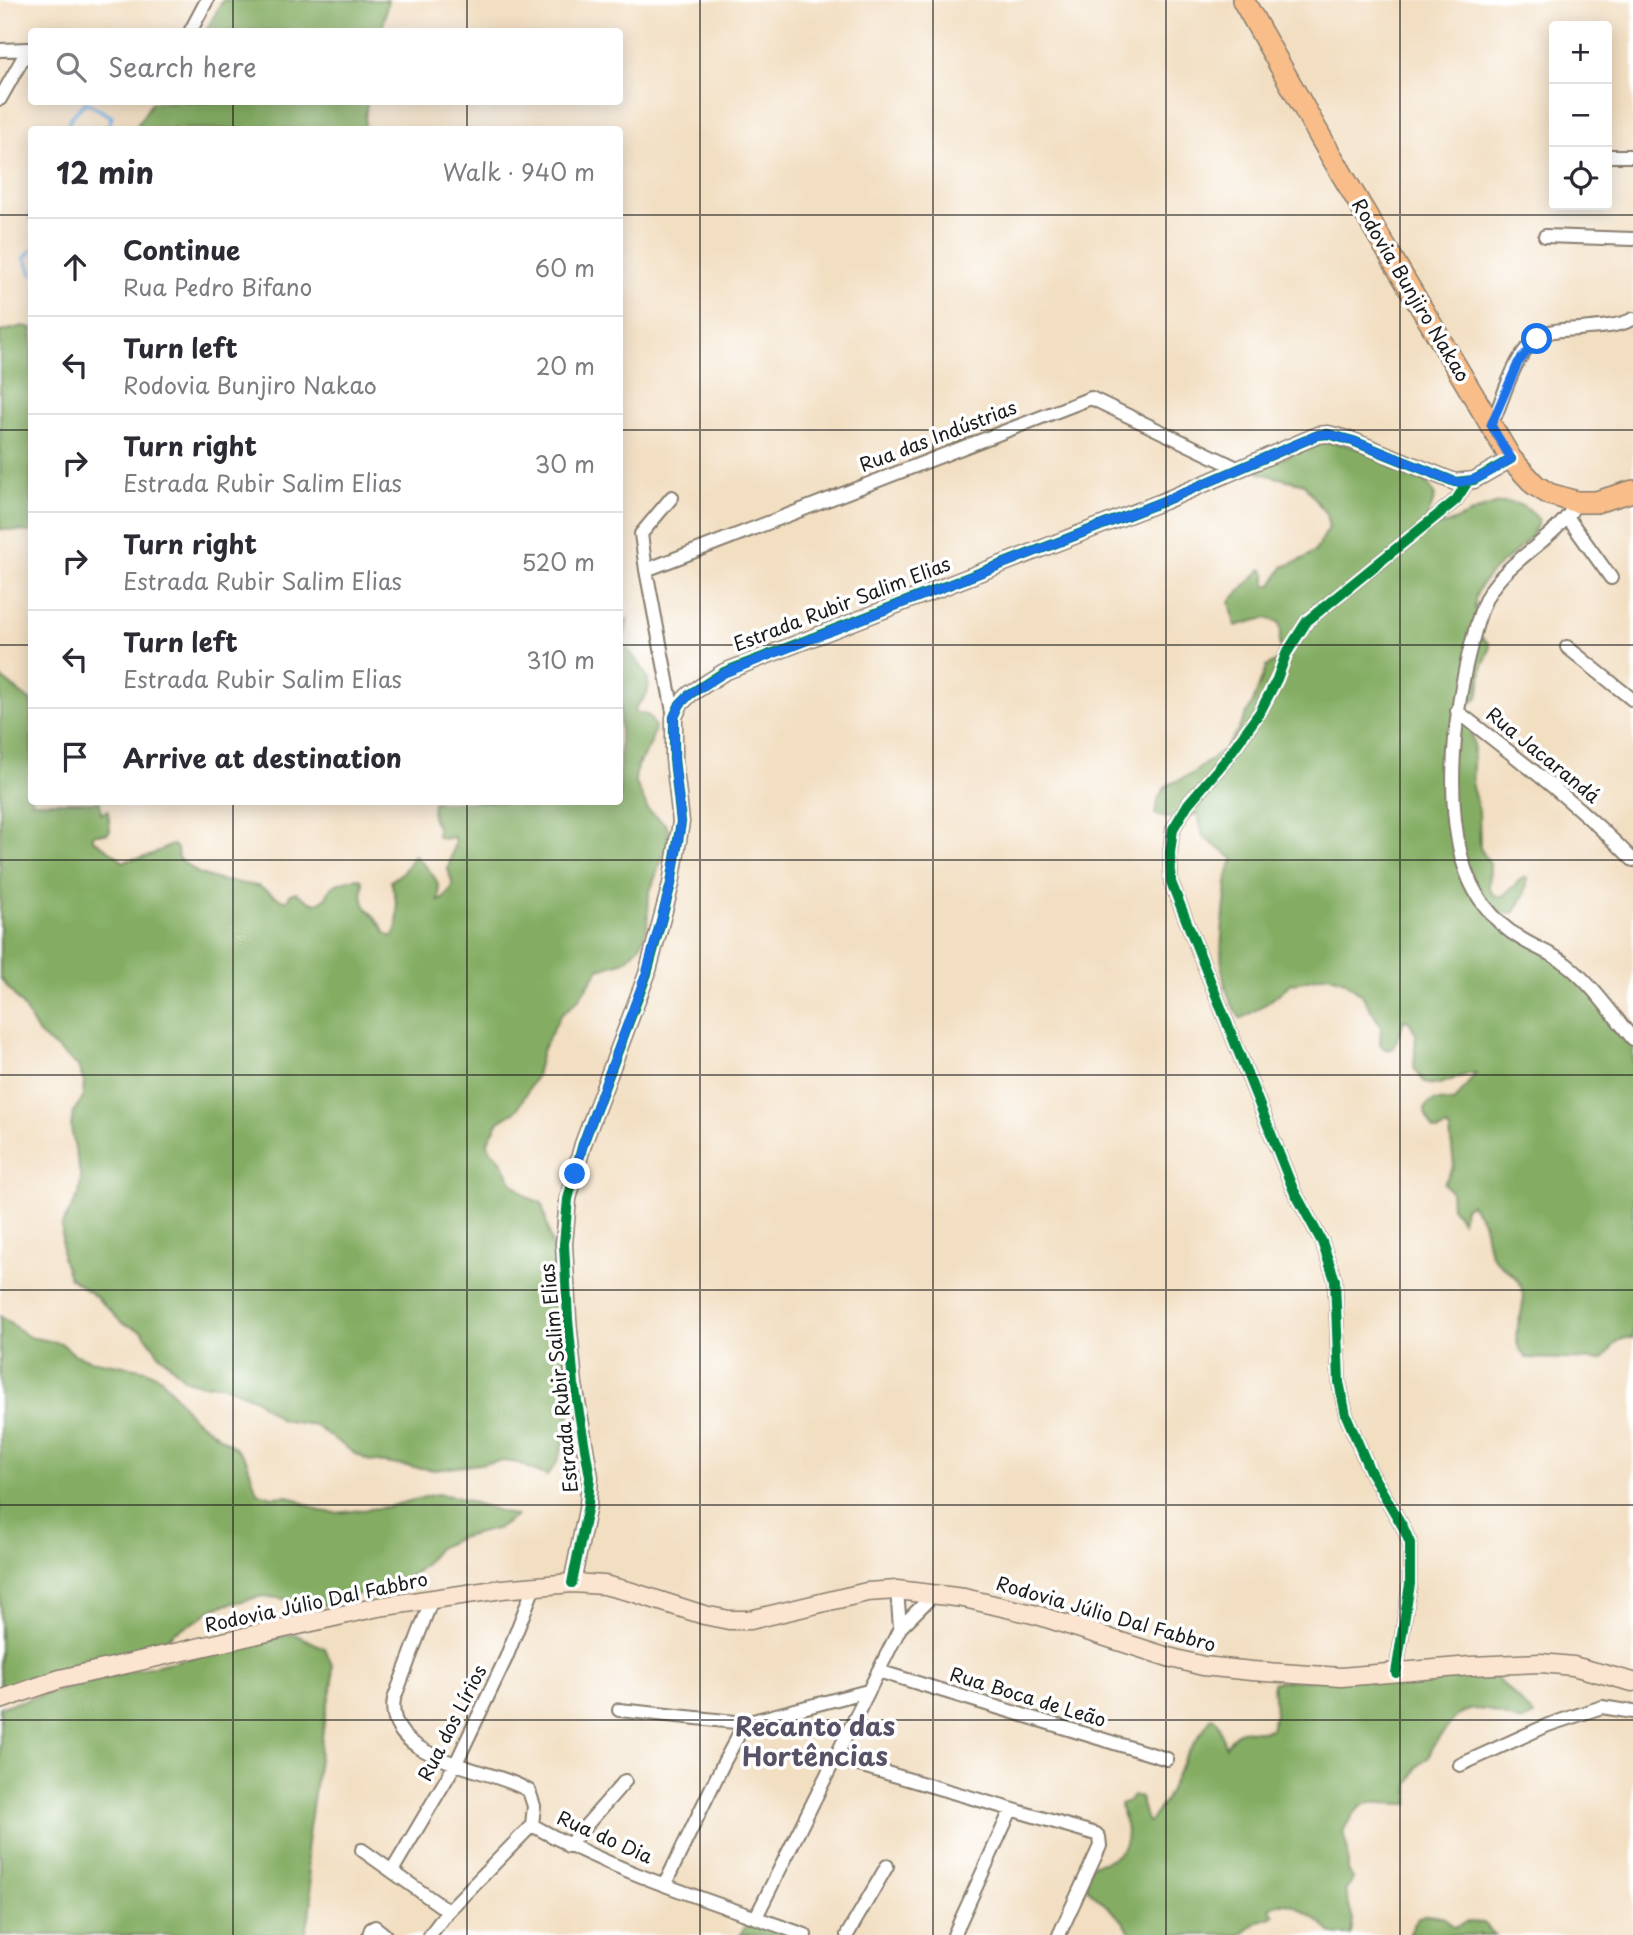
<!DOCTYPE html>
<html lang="en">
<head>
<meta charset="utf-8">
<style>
	:root { --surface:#fff; --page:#f7f7f7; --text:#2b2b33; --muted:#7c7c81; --line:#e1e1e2 }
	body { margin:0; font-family:"Playpen Sans",sans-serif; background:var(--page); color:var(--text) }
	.controls { position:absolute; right:21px; top:21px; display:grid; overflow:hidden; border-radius:7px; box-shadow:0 4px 18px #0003 }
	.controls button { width:63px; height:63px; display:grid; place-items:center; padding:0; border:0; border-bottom:2px solid var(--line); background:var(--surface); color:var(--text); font:35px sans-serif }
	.stop { position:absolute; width:21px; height:21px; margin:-16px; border:5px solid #1a73e8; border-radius:50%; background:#fff }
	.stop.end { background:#1a73e8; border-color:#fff; box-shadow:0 2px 7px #0008 }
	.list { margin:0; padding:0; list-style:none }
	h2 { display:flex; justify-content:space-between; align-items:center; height:91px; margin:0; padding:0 28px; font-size:30px }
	h2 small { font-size:23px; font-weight:400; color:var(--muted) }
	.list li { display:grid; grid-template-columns:46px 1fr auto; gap:21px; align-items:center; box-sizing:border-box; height:98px; padding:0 28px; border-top:2px solid var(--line) }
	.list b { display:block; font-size:26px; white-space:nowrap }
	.list p { margin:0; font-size:23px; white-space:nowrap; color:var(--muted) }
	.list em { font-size:23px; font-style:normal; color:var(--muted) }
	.icon { flex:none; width:38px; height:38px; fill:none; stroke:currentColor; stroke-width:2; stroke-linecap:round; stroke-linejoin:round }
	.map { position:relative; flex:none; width:1633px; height:1935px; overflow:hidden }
	.search { position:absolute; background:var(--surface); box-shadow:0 4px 18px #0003; left:28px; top:28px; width:595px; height:77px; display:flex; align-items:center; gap:18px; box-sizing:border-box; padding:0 24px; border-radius:7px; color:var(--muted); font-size:26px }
	.panel { position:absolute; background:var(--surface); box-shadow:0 4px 18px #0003; left:28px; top:126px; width:595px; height:679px; border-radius:7px }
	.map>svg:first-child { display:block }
	.forest { fill:#84ad64; stroke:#506440; stroke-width:2 }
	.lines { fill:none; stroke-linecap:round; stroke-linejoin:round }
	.stream { stroke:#74b3e7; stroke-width:3.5 }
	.minor-casing { stroke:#877d6e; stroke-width:16 }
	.tertiary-casing { stroke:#877d6e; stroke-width:19 }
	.secondary-casing { stroke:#877d6e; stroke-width:21 }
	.primary-casing { stroke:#877d6e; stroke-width:24 }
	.minor { stroke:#fff; stroke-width:12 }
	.tertiary { stroke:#fff; stroke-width:16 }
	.secondary { stroke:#fce5d0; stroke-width:18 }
	.primary { stroke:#f8bd89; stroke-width:21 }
	.cycleway-casing { stroke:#fff; stroke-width:15 }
	.cycleway { stroke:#00873e; stroke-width:10 }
	.route { stroke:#1a73e8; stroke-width:9 }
	.grid { fill:none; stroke:#1c1c1c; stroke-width:2; stroke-opacity:0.55 }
	.labels { text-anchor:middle; stroke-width:7; stroke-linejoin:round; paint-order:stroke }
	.street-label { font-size:19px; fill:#1c1c1c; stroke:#fff }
	.district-label { font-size:26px; font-weight:bold; fill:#595166; stroke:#fff }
</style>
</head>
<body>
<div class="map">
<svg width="1633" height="1935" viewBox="0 0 1633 1935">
	<rect width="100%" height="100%" fill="#fff"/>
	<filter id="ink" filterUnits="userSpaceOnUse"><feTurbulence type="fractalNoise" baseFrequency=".0143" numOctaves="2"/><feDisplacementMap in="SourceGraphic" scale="14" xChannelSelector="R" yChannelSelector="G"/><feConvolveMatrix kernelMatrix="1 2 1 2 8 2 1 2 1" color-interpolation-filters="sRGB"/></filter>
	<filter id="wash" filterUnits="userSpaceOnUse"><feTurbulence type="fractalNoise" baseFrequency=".00686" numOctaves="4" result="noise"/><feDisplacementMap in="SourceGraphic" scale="28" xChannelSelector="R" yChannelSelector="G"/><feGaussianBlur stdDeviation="1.57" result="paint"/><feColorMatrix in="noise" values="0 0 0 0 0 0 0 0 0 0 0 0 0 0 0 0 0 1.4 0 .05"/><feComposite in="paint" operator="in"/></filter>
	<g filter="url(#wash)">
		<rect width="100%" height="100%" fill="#f2dec1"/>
		<path class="forest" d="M223,0h165l-6,31h-176z
			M152,102h215l-3,27h-229z
			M23,326l9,2 -1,204 -31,-3v-197z
			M1323,441c25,2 85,22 103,41 4,3 6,9 9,14l-8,23 6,8c39,-5 72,-48 106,-7 -10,33 -52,43 -63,76 -4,11 4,23 1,38l12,9 1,6 -7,16 -5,32 -5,5 -11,4 -4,6 13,19 3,13 -2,43 7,24 1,37 10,16 -1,24 5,7 8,2 19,-18 5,-2 2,2 -4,17 -9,16 -4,2 -16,-3 -2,4 80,56 60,70v297c-19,-2 -19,12 -32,22l-75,-2c-21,-24 -1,-37 -3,-62 -1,-23 -22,-25 -32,-42 -5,-9 -4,-22 -8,-32 -3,-6 -8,-12 -12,-18l-7,4 -2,13 -10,-13 -1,-16 -7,-9 10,-17 -4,-35 -3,-4 -9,4 -4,-1 -8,-14 -1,-8c7,-11 17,-7 29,-6l22,-29c-15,-1 -38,18 -51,9 -4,-3 -8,-10 -11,-14l2,-34 -7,-13 -5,-1 -10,28c-7,3 -10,1 -14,-4l1,-18 -19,-31 -17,-14 -17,-6 -38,9 -21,18 -28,17c-27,-36 -20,-82 -15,-123 2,-16 -1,-22 8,-37l-31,-22 -5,-23c-15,3 -28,7 -43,0l4,-17 7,-11 26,-12 33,-26 13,-18 15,-28 13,-35 18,-10 -5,-14 2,-12 -2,-9 -13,-4 -31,8 -5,-25 32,-32 4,4v12h6l11,-18 20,-8 12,-8 14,-23 -3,-14 -22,-30 -45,-11 -1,-4z
			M628,619l-5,26c10,11 31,31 24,48 -3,7 -10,10 -13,18l15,5 6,11 -5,18 -13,21 -2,15 13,29 16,13 5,7 -1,13 -19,51 -2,34 -7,18 -15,15 -26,8 -21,31 -18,16 -18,35 -6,25 -19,34 -18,11 -11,20 1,7 12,12 11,22 15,15 15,6 18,76 12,123 -8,41 -8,21 -9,12 -29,-13 -17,-2 -66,9 -65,-9 -15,-7 -41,-29 -33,-5 -27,-22 -35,-14 -17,1 -16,-5 -27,-26 -17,-23 -20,-8 -26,-26 -27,-20 -7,-19v-33l17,-30 2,-16 -10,-51 2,-16 10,-14 1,-16 -6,-16 -39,-32 -17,-29 -22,-27v-301l31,24 1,101h68l1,12 7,-4 2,21 -3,3h-13l-2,4c10,10 23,13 31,24 11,-5 20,-3 29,-7 9,-4 12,-9 22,-10l3,4 1,9 20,15 20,7 40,6 24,14h5l4,-6 5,-2c10,8 19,17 30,5 2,-3 3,-7 6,-10 7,-5 19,-8 28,-9l3,5c-5,32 13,26 23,51l7,3c9,-18 3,-38 -2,-56l12,-9 11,-17c13,13 30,26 24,46l5,-2 10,-13 -5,-17 7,-28 -2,-4 -11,2 -5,-3v-9l-5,-10 1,-15h187v-179z
			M0,1316l29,21 32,6 13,11 16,6 56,10 15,8 32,40 41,29 12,12 11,33 15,5 17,-1 31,15 16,2 51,-6 49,-13 16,2 64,20 -17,12 -40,10 -21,10 -14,17 -19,16 -31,5 -26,13 -22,6 -63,-9 -50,12 -15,12 -24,12 -9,9h-14l-20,11 -46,15 -34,5 -8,7 -27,7 -16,-1z
			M294,1634l31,14 7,17 1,17 -8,34 -19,134 6,53 -7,32h-305v-228l119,-33z
			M1492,1673l42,43 -13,6 -34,-12 -14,-1 -9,3 -10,7 -21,26 -4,12 -12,10 -8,17v20c-38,1 -47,-12 -66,28l5,19v21l5,7 -8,13 8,27 -2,16c-5,0 -13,0 -17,-1 -16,-10 -42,-42 -64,-26l4,8 -15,5 -18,14h-109l-10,-15 -36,-33 3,-22c22,-3 42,-13 37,-40 -1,-8 -6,-12 -6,-21l9,-3 4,-6 7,2 7,24 3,1 15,-22 20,-43 27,-40 5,4 9,26c16,-28 21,-10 45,-18l4,-15 -2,-31 5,-2z
			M1426,1915l18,2 10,10 13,-5 17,1 11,12h-86l9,-18z
			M751,1916l46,19h-57z"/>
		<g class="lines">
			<path class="stream" d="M86,102l26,15 -6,13
				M67,130l4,-13 15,-15
				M32,202l-2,15 2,2
				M32,250l-7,8 7,16"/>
		</g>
	</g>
	<g filter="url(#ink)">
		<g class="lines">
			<defs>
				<path id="minor" d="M190,32l17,-32
					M0,50l28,-1
					M0,99l28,-50h4
					M1607,156h26
					M1545,236l88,3
					M1491,425c15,-29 22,-78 56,-92 9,-4 22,-3 32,-4 17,-2 39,-2 54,-10
					M672,497l-31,37 5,36 28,147
					M1577,502c-21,38 -65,54 -88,91 -8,13 -12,30 -16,45 -20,69 -37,208 12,268 10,13 21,24 35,32 15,10 32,15 46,26 26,20 46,50 67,75
					M1568,518l43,60
					M646,570l445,-172 148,71
					M1567,647l66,53
					M1457,711c60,47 123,94 176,149
					M897,1590l3,38
					M432,1599l-38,100c-11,63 99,68 135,92l5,15 -2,19
					M878,1671l289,88
					M1396,1673l14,-89v-41l-7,-16 -33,-56 -24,-56 -7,-33 -4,-102 -13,-38 -29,-53 -122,-307 -1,-29 3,-24 15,-25 36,-42 36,-50 17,-33 9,-25 21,-33 149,-121 11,-17
					M619,1710l126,13 123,-32
					M835,1758l261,76 3,3 1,9 -41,89
					M1460,1765l88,-40 54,-18 31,5
					M568,1846l57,-65
					M362,1850l86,61
					M392,1871l64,-108 50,-105 28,-71
					M665,1884l59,-122 21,-39
					M756,1917l144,-289 33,-33
					M369,1935l2,-6 4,-2 10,8
					M430,1935l18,-24 84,-86c85,48 181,77 273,110
					M847,1935l40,-69
					M954,1935l57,-125"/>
				<path id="tertiary" d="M572,1583l16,-78 2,-28 -16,-93 -6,-65 -4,-75 4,-45 15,-55 64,-170 24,-90 10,-62 -7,-63v-42l6,-13 10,-10 34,-22 440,-171 154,-66 10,-1 25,7 102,41 19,-2 37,-21"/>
				<path id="secondary" d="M0,1700l60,-21 318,-72 124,-18 70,-6 32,2 28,7 72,23 25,5h21l117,-28 30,-2 67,8 73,17 131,42 35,9 49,5 89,6 130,-11 70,-3 32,3 60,16"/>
				<path id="primary" d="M1243,0l87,154 181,305 24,26 14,9 28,8h19l37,-11"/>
			</defs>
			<use href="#minor" class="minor-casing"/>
			<use href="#tertiary" class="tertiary-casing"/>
			<use href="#secondary" class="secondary-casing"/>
			<use href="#primary" class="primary-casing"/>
			<use href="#minor" class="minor"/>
			<use href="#tertiary" class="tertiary"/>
			<use href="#secondary" class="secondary"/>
			<use href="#primary" class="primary"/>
			<defs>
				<path id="cycleway" d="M572,1583l16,-78 2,-28 -16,-93 -6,-65 -4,-75 4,-45 15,-55 64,-170 24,-90 10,-62 -7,-63v-42l6,-13 10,-10 34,-22 440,-171 154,-66 10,-1 25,7 102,41 19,-2 37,-21
					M1396,1673l14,-89v-41l-7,-16 -33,-56 -24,-56 -7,-33 -4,-102 -13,-38 -29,-53 -122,-307 -1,-29 3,-24 15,-25 36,-42 36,-50 17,-33 9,-25 21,-33 149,-121 11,-17"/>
			</defs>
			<use href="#cycleway" class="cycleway-casing"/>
			<use href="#cycleway" class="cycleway"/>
		</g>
	</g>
	<g class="lines" filter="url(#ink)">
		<path class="route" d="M575,1174l8,-30 63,-170 25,-90 10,-62 -7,-63v-42l6,-13 10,-10 34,-21 440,-172 154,-66 10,-1 25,7 102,41c21,1 39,-13 56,-23l-20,-34 27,-62 19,-24"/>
	</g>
	<path class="grid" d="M233,0v32M467,0v32M700,0v1935M933,0v1935M1166,0v1935M1400,0v1935M233,102v28M467,102v28M0,215h32M620,215h1013M0,430h32M620,430h1013M0,645h32M620,645h1013M233,802v1133M467,802v1133M0,860h1633M0,1075h1633M0,1290h1633M0,1505h1633M0,1720h1633"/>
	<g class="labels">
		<g class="street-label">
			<text transform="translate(1411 290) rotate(59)" y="7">Rodovia Bunjiro Nakao</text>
			<text transform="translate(938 436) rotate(-21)" y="7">Rua das Indústrias</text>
			<text transform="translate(842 604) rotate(-21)" y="7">Estrada Rubir Salim Elias</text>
			<text transform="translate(1543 755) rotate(39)" y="7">Rua Jacarandá</text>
			<text transform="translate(559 1378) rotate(-96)" y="7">Estrada Rubir Salim Elias</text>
			<text transform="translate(316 1602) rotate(-12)" y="7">Rodovia Júlio Dal Fabbro</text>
			<text transform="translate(1106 1614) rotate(16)" y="7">Rodovia Júlio Dal Fabbro</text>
			<text transform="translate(1028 1697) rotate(17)" y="7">Rua Boca de Leão</text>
			<text transform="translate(452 1723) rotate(-63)" y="7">Rua dos Lírios</text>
			<text transform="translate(605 1837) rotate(24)" y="7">Rua do Dia</text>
		</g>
		<g class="district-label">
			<text x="815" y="1736">Recanto das<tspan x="815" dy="30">Hortências</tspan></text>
		</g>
	</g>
</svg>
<div class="controls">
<button>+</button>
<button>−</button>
<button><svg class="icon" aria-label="locate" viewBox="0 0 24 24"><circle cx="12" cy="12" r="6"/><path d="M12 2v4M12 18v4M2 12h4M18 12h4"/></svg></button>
</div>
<div class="stop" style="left:1537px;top:339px"></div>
<div class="stop end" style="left:575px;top:1174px"></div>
<div class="search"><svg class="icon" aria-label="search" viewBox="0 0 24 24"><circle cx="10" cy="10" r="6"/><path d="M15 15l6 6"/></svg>Search here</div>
<section class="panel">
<h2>12 min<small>Walk · 940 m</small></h2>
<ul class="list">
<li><svg class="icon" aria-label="ahead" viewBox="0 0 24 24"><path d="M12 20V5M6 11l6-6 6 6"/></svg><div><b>Continue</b><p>Rua Pedro Bifano</p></div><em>60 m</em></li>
<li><svg class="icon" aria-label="left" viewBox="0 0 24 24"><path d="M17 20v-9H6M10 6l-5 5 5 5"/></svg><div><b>Turn left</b><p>Rodovia Bunjiro Nakao</p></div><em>20 m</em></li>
<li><svg class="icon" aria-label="right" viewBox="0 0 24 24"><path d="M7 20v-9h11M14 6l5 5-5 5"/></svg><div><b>Turn right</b><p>Estrada Rubir Salim Elias</p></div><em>30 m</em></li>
<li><svg class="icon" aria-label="right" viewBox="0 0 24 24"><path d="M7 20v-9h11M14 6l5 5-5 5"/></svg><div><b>Turn right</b><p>Estrada Rubir Salim Elias</p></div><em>520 m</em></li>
<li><svg class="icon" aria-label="left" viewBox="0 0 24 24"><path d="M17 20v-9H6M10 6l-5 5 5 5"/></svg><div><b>Turn left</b><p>Estrada Rubir Salim Elias</p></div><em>310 m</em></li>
<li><svg class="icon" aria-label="arrive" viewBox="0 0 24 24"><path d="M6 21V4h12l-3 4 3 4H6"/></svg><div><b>Arrive at destination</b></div></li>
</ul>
</section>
</div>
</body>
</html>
